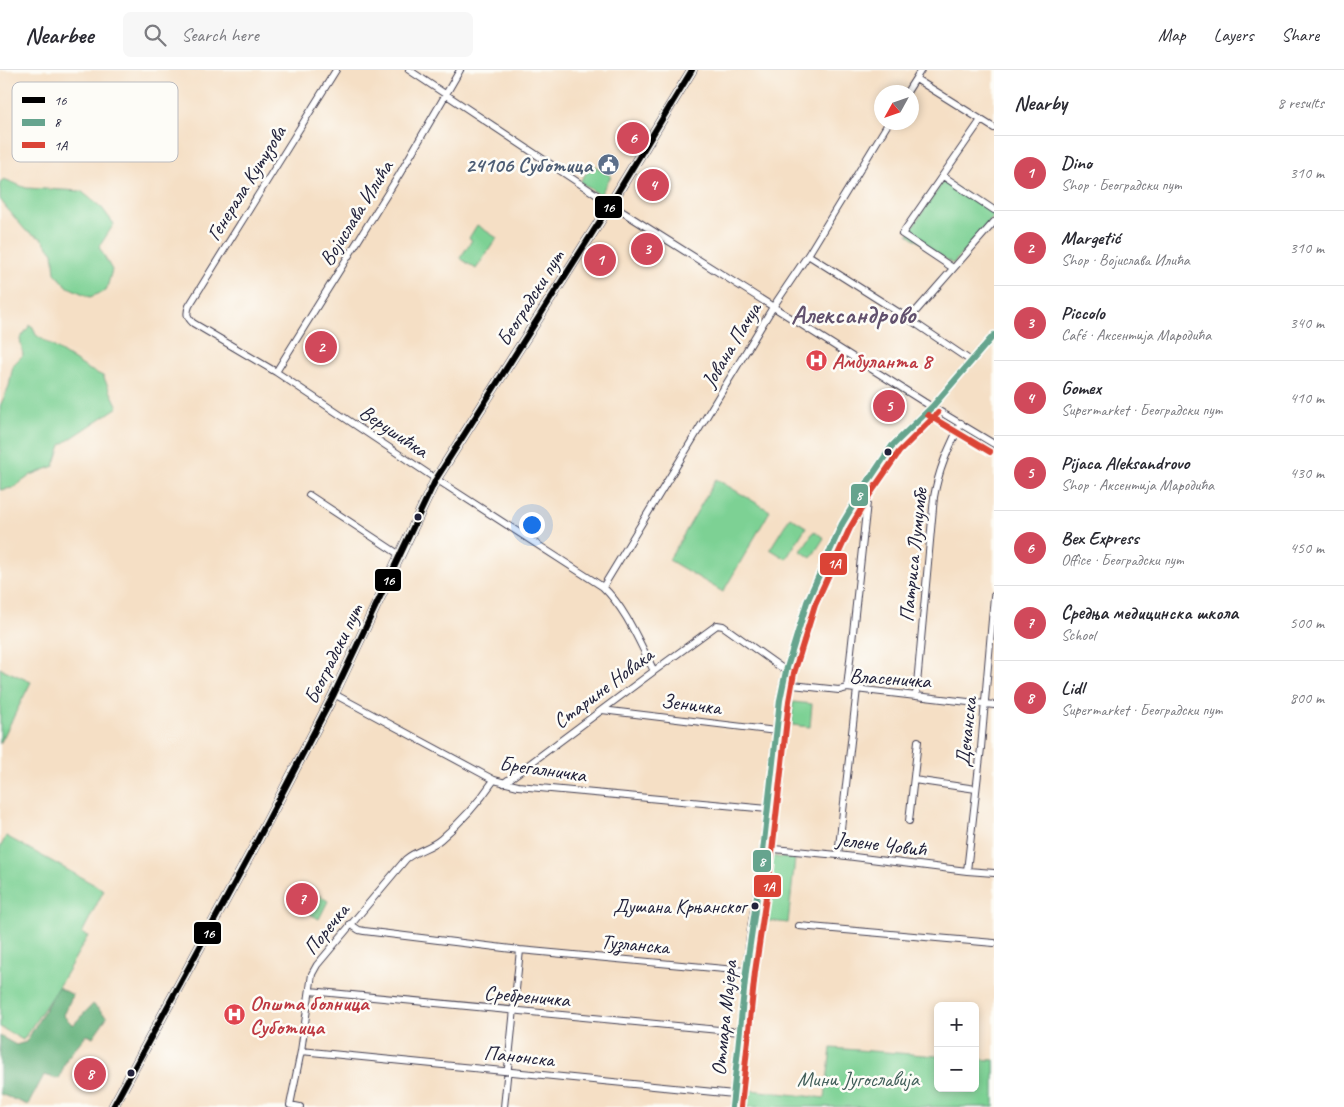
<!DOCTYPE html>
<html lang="en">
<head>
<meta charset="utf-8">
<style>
	:root { --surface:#fff; --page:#f7f7f7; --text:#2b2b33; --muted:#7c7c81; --line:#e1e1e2; --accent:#d1495b }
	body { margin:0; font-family:Caveat,sans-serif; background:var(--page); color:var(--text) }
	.controls { position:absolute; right:15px; bottom:15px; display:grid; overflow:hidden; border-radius:8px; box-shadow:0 2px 8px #0003 }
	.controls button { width:45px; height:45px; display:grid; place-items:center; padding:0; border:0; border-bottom:1px solid var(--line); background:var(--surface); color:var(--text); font:25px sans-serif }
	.compass { position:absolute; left:874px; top:15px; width:45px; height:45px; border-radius:50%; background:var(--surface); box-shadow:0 2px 8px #0003; rotate:230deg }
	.you { position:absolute; left:531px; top:454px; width:18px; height:18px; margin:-12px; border:4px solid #fff; border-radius:50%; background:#1a73e8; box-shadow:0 0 0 8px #1a73e833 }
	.badge { display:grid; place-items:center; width:32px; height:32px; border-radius:50%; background:var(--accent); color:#fff; font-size:16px; font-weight:700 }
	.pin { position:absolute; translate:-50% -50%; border:2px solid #fff; box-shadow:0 1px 5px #0006 }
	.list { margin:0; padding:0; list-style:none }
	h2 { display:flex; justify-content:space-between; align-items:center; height:65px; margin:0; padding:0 20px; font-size:21px }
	h2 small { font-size:16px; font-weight:400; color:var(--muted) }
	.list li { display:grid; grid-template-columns:32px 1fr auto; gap:15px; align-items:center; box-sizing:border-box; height:75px; padding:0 20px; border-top:1px solid var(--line) }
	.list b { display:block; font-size:19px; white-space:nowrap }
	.list p { margin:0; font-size:16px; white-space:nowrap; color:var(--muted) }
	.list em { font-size:16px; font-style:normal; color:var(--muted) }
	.icon { flex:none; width:28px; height:28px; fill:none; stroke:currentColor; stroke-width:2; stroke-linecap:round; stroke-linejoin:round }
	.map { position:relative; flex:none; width:994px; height:1037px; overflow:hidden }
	header { display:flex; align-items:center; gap:30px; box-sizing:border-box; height:70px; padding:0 25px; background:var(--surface); border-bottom:1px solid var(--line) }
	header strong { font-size:24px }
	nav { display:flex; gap:28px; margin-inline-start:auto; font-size:18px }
	.search { width:350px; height:45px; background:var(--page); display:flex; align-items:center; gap:12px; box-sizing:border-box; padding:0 18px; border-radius:8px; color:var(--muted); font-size:19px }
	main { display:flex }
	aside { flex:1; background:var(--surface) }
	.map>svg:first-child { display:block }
	.green { fill:#7dd194; stroke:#507a68 }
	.forest { fill:#66b37e; stroke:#446a5c }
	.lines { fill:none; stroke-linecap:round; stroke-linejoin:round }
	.minor-casing { stroke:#423e50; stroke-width:8 }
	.tertiary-casing { stroke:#423e50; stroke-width:9 }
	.secondary-casing { stroke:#423e50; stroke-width:11 }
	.minor { stroke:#fff; stroke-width:6 }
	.tertiary { stroke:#fff; stroke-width:8 }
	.secondary { stroke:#f8e8c3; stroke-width:9 }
	.bus-1-casing { stroke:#fdfcf7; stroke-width:10 }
	.bus-2-casing { stroke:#fdfcf7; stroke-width:10 }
	.bus-3-casing { stroke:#fdfcf7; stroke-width:10 }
	.bus-1 { stroke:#000; stroke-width:6 }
	.bus-2 { stroke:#66a48e; stroke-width:6 }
	.bus-3 { stroke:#db4436; stroke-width:6 }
	.bus-dot { fill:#22223b; stroke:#fdfcf7; stroke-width:2 }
	.labels { text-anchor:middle; stroke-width:5; stroke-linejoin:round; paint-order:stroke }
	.bus-label { font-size:20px; fill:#22223b; stroke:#fdfcf7; text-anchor:end }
	.service-label { font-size:21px; font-weight:bold; fill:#4e5e75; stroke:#fdfcf7; text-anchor:end }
	.street-label { font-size:21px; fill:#22223b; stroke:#fdfcf7 }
	.health-label { font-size:21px; font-weight:bold; fill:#be3a42; stroke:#fdfcf7; text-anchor:start }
	.park-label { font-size:21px; fill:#425f5a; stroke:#fdfcf7 }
	.district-label { font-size:26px; font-weight:bold; fill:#61516d; stroke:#fdfcf7 }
	.key { fill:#fdfcf7; stroke:#bbbbbf; stroke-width:1 }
	.key-label { font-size:14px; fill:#22223b }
	.line-badge { stroke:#fdfcf7; stroke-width:2 }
	.badge-label { font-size:14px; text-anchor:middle; font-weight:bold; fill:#fff }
</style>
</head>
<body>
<header>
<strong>Nearbee</strong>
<div class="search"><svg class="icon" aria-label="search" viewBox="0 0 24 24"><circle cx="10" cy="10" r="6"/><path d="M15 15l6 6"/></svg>Search here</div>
<nav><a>Map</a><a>Layers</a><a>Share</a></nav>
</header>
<main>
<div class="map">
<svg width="994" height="1037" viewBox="0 0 994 1037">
	<rect width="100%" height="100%" fill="#fdfcf7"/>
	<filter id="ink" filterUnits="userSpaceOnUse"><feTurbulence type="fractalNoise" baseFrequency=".02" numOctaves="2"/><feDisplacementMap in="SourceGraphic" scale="10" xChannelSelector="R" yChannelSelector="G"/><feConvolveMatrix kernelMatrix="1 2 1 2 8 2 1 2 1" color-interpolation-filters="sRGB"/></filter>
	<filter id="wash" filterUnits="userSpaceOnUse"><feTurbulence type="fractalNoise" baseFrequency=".0096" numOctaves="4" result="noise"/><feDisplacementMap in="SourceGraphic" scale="20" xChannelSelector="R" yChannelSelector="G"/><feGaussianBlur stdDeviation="1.12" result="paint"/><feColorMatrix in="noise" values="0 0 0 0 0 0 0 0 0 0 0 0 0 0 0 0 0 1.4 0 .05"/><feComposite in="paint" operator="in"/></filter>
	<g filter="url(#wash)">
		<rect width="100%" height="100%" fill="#f5dfc5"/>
		<path class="green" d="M592,94l19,12 -11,19 -20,-13z
			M4,109l22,9 55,3 21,17 12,16 -15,23 13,23 -6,21 -16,6 -22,-10 -13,-14 -2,-20 -12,-15 -15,-7 -21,-25 -5,-7v-17z
			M944,110l50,33v3l-41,48 -45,-30z
			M477,155l20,13 -21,31 -16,-11 12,-18 -3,-2z
			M30,255l3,2 3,8 52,34 15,7 15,31 -57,38 -7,21 -23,9 -18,13 -13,2v-84l9,-20 4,-21 10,-10 -3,-16z
			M716,409l54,32 -47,81 -54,-32z
			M790,447l16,10 -20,32 -16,-10z
			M814,461l10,7 -13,20 -10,-7z
			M0,598l31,14 -31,62z
			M793,632l19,2 -2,23 -18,-2z
			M6,766l98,54 -22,43 6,3 -30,51 -35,53 -23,-13v-179z
			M768,786l27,3 -7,64 -27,-3z
			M319,825l9,6 -9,18 -9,-5z
			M831,978l107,8v32h37v-29l19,1v47h-254l1,-18 84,9z"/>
		<path class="forest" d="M58,917l15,8 -10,20 10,10 20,-21 14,13 -14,20 -7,-2 -19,23 -8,21 -15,-4 -16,30 -28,-11v-58l16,9 10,-3z"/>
	</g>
	<g filter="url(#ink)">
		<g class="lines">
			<defs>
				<path id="minor" d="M336,0l-147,236c-3,8 -2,11 4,17l83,49 157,105 170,110c23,22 36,55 51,84
					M409,0l209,139 306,193 70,42
					M916,9l78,49
					M907,22l14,-22
					M943,106l51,34
					M808,185l101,64 62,42
					M953,198l-51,-34 79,-114
					M909,249l85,-97
					M276,302l123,-197 61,-105
					M309,425l91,60
					M603,517l170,-280 35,-52 81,-133
					M783,614l56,6 8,-2 147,17
					M847,618l21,-195 -5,-4
					M334,624l160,86 24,6 250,23
					M916,625l18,-198c5,-29 14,-47 27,-74
					M602,640l174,21
					M914,710l62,9
					M504,713l150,-112 63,-46 6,1 63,45
					M909,751l9,-80
					M763,778l75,7 129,16 27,2
					M838,785l19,-166
					M967,801l14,-123 13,-152
					M350,854l9,6 5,1 156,19 226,21
					M799,856l195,17
					M310,921l430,41
					M301,981l433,43
					M300,1037l-10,-2 11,-54 11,-77 5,-9 89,-106c11,-9 25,-11 35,-20 20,-17 38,-37 53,-59
					M504,1037l16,-157"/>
				<path id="tertiary" d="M732,1037l14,-136 6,-47 9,-55 19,-169 6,-29 21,-69 35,-78 21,-35 29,-43 40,-39 62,-72"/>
				<path id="secondary" d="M113,1037l140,-258 81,-155 102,-215 169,-266 87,-143"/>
			</defs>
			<use href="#minor" class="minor-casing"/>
			<use href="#tertiary" class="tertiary-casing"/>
			<use href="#secondary" class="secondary-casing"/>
			<use href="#minor" class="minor"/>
			<use href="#tertiary" class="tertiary"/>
			<use href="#secondary" class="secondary"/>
			<defs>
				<path id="bus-1" d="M113,1037l140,-258 81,-155 102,-215 169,-266 87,-143"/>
				<path id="bus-2" d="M732,1037l14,-136 15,-102 19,-169 6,-29 21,-69 35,-78 21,-35 29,-43 40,-39 62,-72"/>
				<path id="bus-3" d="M928,345l62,37
					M741,1037l14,-135 15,-102 19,-169 5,-28 21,-68 35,-77 20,-34 29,-42 39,-39"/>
			</defs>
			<use href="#bus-1" class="bus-1-casing"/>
			<use href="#bus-2" class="bus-2-casing"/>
			<use href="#bus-3" class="bus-3-casing"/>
			<use href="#bus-1" class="bus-1"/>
			<use href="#bus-2" class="bus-2"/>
			<use href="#bus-3" class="bus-3"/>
		</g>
	</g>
	<defs>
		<symbol id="civic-disc" viewBox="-11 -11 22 22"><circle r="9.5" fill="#5c6f8a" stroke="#fdfcf7"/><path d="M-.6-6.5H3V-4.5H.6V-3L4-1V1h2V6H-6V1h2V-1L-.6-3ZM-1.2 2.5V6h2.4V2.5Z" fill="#fff"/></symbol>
		<symbol id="hospital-disc" viewBox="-11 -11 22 22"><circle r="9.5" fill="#e0444e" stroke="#fdfcf7"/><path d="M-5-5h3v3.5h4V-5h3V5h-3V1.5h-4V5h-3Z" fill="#fff"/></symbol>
	</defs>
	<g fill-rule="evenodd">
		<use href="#civic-disc" x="596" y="82" width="25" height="25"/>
		<use href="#hospital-disc" x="804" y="278" width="25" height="25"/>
		<use href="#hospital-disc" x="222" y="932" width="25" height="25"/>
	</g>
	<g class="bus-dot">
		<circle cx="888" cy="382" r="4.5"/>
		<circle cx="418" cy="447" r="4.5"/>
		<circle cx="755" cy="836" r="4.5"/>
		<circle cx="131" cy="1003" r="4.5"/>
	</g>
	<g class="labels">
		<g class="bus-label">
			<text x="746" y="843">Душана Крњанског</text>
		</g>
		<g class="service-label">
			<text x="592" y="102">24106 Суботица</text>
		</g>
		<g class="street-label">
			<text transform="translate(246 113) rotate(-58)" y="7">Генерала Кутузова</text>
			<text transform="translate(356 143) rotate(-58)" y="7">Војислава Илића</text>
			<text transform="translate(530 228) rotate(-58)" y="7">Београдски пут</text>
			<text transform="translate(731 275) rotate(-59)" y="7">Јована Пачуа</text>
			<text transform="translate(394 361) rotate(34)" y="7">Верушићка</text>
			<text transform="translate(913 485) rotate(-84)" y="7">Патриса Лумумбе</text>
			<text transform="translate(333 584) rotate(-64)" y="7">Београдски пут</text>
			<text transform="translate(890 608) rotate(4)" y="7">Власеничка</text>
			<text transform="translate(603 618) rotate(-37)" y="7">Старине Новака</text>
			<text transform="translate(691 634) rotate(7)" y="7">Зеничка</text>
			<text transform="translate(966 662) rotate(-84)" y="7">Дечанска</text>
			<text transform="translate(543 699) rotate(8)" y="7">Брегалничка</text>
			<text transform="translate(881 774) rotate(7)" y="7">Јелене Човић</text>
			<text transform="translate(326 859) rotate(-51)" y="7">Поречка</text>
			<text transform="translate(635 874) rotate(5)" y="7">Тузланска</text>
			<text transform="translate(527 926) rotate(5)" y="7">Сребреничка</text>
			<text transform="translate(724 948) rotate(-84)" y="7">Отмара Мајера</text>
			<text transform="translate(519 986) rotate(6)" y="7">Панонска</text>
		</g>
		<g class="health-label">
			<text x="832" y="298">Амбуланта 8</text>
			<text x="250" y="940">Општа болница<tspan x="250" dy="24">Суботица</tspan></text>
		</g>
		<g class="park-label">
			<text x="858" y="1016">Мини Југославија</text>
		</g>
		<g class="district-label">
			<text x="853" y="253">Александрово</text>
		</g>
	</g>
	<rect x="12" y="12" width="166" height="80" rx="8" class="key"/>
	<rect x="22" y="27" width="23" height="6" fill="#000"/>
	<rect x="22" y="49" width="23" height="7" fill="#66a48e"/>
	<rect x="22" y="72" width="23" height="6" fill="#db4436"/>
	<g class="key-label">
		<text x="54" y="35">16</text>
		<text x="54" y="57">8</text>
		<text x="54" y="80">1A</text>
	</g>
	<g class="line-badge">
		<rect x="594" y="125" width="29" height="24" rx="5" fill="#000"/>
		<rect x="850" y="413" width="19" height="24" rx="5" fill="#66a48e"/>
		<rect x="819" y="482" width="29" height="24" rx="5" fill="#db4436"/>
		<rect x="374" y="498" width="28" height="24" rx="5" fill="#000"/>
		<rect x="752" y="779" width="20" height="24" rx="5" fill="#66a48e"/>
		<rect x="753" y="804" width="29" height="24" rx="5" fill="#db4436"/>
		<rect x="193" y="851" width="29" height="24" rx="5" fill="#000"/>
	</g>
	<g class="badge-label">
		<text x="608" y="142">16</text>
		<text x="859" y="430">8</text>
		<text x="834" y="498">1A</text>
		<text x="388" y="515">16</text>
		<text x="762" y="796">8</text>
		<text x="768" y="821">1A</text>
		<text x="208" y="868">16</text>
	</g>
</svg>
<div class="controls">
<button>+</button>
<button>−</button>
</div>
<svg class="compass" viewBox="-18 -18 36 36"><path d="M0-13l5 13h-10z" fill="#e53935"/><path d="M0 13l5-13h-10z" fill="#7c7c81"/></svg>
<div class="you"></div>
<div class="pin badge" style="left:600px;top:190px">1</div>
<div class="pin badge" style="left:321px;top:277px">2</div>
<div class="pin badge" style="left:647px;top:179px">3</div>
<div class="pin badge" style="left:653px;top:115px">4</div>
<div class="pin badge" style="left:889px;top:336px">5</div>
<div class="pin badge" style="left:633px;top:68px">6</div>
<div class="pin badge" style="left:302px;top:829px">7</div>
<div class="pin badge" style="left:90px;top:1004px">8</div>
</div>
<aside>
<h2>Nearby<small>8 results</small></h2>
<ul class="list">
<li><span class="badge">1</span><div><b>Dino</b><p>Shop · Београдски пут</p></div><em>310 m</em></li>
<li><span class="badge">2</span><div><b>Margetić</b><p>Shop · Војислава Илића</p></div><em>310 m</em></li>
<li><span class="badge">3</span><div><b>Piccolo</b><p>Café · Аксентија Мародића</p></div><em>340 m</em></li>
<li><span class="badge">4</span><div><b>Gomex</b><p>Supermarket · Београдски пут</p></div><em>410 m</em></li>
<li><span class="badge">5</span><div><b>Pijaca Aleksandrovo</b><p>Shop · Аксентија Мародића</p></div><em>430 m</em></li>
<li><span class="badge">6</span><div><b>Bex Express</b><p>Office · Београдски пут</p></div><em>450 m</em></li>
<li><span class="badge">7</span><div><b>Средња медицинска школа</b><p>School</p></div><em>500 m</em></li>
<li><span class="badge">8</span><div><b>Lidl</b><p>Supermarket · Београдски пут</p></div><em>800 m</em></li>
</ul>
</aside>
</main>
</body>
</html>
